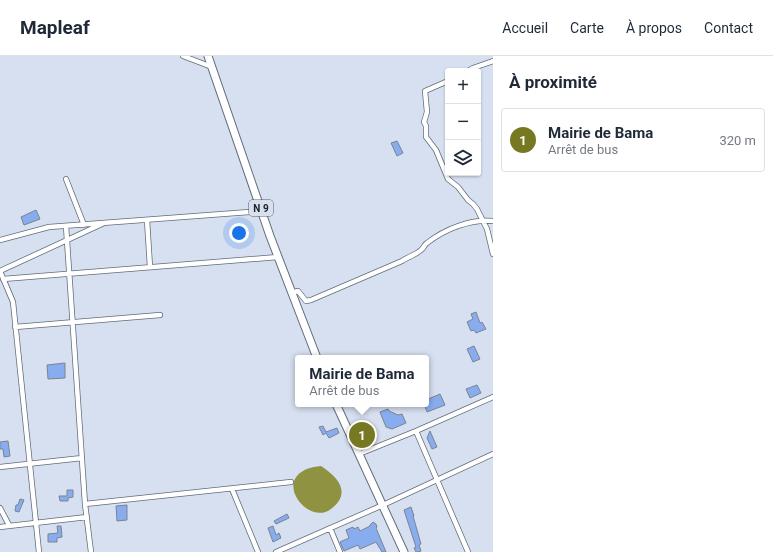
<!DOCTYPE html>
<html lang="fr">
<head>
<meta charset="utf-8">
<style>
	:root { --surface:#fff; --page:#f6f6f7; --text:#1f2937; --muted:#747a83; --line:#e0e1e3; --accent:#767921 }
	body { margin:0; font-family:Roboto,sans-serif; background:var(--page); color:var(--text) }
	.controls { position:absolute; right:12px; top:12px; display:grid; overflow:hidden; border-radius:4px; box-shadow:0 1px 3px #0004 }
	.controls button { width:36px; height:36px; display:grid; place-items:center; padding:0; border:0; border-bottom:1px solid var(--line); background:var(--surface); color:var(--text); font:20px sans-serif }
	.you { position:absolute; left:239px; top:177px; width:14px; height:14px; margin:-10px; border:3px solid #fff; border-radius:50%; background:#1a73e8; box-shadow:0 0 0 6px #1a73e833 }
	.badge { display:grid; place-items:center; width:26px; height:26px; border-radius:50%; background:var(--accent); color:#fff; font-size:13px; font-weight:700 }
	.pin { position:absolute; translate:-50% -50%; border:2px solid #fff; box-shadow:0 1px 4px #0006 }
	.popup { position:absolute; left:295px; top:299px; width:134px; height:52px; box-sizing:border-box; display:grid; place-content:center; border-radius:4px; background:var(--surface); filter:drop-shadow(0 1px 3px #0005); font-size:13px; white-space:nowrap; color:var(--muted) }
	.popup b { font-size:15px; color:var(--text) }
	.popup::after { content:''; position:absolute; left:50%; top:100%; margin-left:-8px; border:8px solid transparent; border-top-color:var(--surface) }
	.list { margin:0; padding:0; list-style:none }
	h2 { display:flex; justify-content:space-between; align-items:center; height:52px; margin:0; padding:0 16px; font-size:17px }
	h2 small { font-size:13px; font-weight:400; color:var(--muted) }
	.list li { display:grid; grid-template-columns:26px 1fr auto; gap:12px; align-items:center; box-sizing:border-box; height:64px; margin:0 8px 8px; padding:0 8px; border:1px solid var(--line); border-radius:4px }
	.list b { display:block; font-size:15px; white-space:nowrap }
	.list p { margin:0; font-size:13px; white-space:nowrap; color:var(--muted) }
	.list em { font-size:13px; font-style:normal; color:var(--muted) }
	.icon { flex:none; width:22px; height:22px; fill:none; stroke:currentColor; stroke-width:2; stroke-linecap:round; stroke-linejoin:round }
	.map { position:relative; flex:none; width:493px; height:496px; overflow:hidden }
	header { display:flex; align-items:center; gap:24px; box-sizing:border-box; height:56px; padding:0 20px; background:var(--surface); border-bottom:1px solid var(--line) }
	header strong { font-size:19px }
	nav { display:flex; gap:22px; margin-inline-start:auto; font-size:14px }
	main { display:flex }
	aside { flex:1; background:var(--surface) }
	.map>svg:first-child { display:block }
	.water { fill:#8e9241 }
	.building { fill:#88adef; stroke:#7b8392 }
	.lines { fill:none; stroke-linecap:round; stroke-linejoin:round }
	.street-casing { stroke:#636b79; stroke-width:6 }
	.primary-casing { stroke:#636b79; stroke-width:9 }
	.street { stroke:#fff; stroke-width:4.5 }
	.primary { stroke:#fff; stroke-width:7 }
	.labels { text-anchor:middle; stroke-width:3; stroke-linejoin:round; paint-order:stroke }
	.shield { fill:#d7e0f0; stroke:#555a63; stroke-width:1 }
	.shield-label { font-size:10px; font-weight:bold; fill:#1d2126 }
</style>
</head>
<body>
<header>
<strong>Mapleaf</strong>
<nav><a>Accueil</a><a>Carte</a><a>À propos</a><a>Contact</a></nav>
</header>
<main>
<div class="map">
<svg width="493" height="496" viewBox="0 0 493 496">
	<rect width="100%" height="100%" fill="#d7e0f0"/>
	<path class="water" d="M321,410c17,11 31,27 10,43 -25,19 -65,-38 -10,-43z"/>
	<path class="building" d="M397,85l6,12 -6,3 -6,-13z
		M36,154l4,9 -16,6 -3,-8z
		M476,256l4,11 2,-1 4,7 -10,4 -2,-3 -3,1 -4,-9 6,-3 -2,-5z
		M474,290l6,13 -7,3 -6,-13z
		M65,307v15l-17,1 -1,-14z
		M477,329l4,8 -11,5 -4,-9z
		M440,338l5,11 -18,7 -3,-8h2v-4z
		M388,353l1,2 9,4 4,-1 4,9 -14,6 -6,-2 -6,-15z
		M323,370l3,6 11,-4 2,5 -10,5 -3,-5 -3,2 -4,-8z
		M430,375l7,16 -5,2 -5,-11z
		M8,385l2,15 -6,1 -1,-8h-3v-7z
		M67,434h6v7l-5,1v3h-8l-1,-5h8z
		M20,443l4,1 -5,12 -4,-1 1,-6h2z
		M127,449v15l-10,1 -1,-15z
		M411,451l3,9h-1l8,28 -2,1 2,6 -3,1h-2l-2,-4 2,-1 -12,-37z
		M287,458l2,4 -13,6 -2,-3z
		M373,466l3,2 1,3 -1,1 10,24h-4l-6,-10 -16,7 -2,-4 -14,6 -4,-9 9,-4 -3,-8 7,-3 1,2 4,-2 2,4 10,-5v-1z
		M57,470h4l1,11 -5,1v4h-9v-8l10,-1z
		M273,470l3,9 3,-2 2,5 -8,4 -5,-14z"/>
	<g class="lines">
		<defs>
			<path id="street" d="M183,0l29,11
				M468,15l5,-3 20,-7
				M448,25l-23,10 2,21 -3,10 2,4v11l10,13 12,29 10,8 10,13 5,4 4,5 10,20 6,25
				M66,123l18,46
				M147,164l3,47
				M66,170l19,278 6,48
				M0,184l49,-13 213,-16
				M3,223l275,-22
				M291,237l7,-2 8,10 5,-1 91,-39c6,-4 15,-7 19,-11 3,-2 3,-5 6,-7 18,-14 43,-24 66,-22
				M15,271l145,-12
				M416,375l52,121
				M359,398l57,-23 77,-34
				M0,411l82,-9
				M232,433l26,63
				M85,448l206,-22
				M0,452l9,17
				M0,471l87,-10
				M330,472l10,24
				M39,496l-26,-250 -13,-31 104,-48
				M276,496l107,-47 110,-51"/>
			<path id="primary" d="M208,0l62,180 47,122
				M336,348l68,148"/>
		</defs>
		<use href="#street" class="street-casing"/>
		<use href="#primary" class="primary-casing"/>
		<use href="#street" class="street"/>
		<use href="#primary" class="primary"/>
	</g>
	<g class="labels">
		<rect class="shield" x="249" y="144" width="24" height="16" rx="3"/>
		<g class="shield-label">
			<text x="261" y="156">N 9</text>
		</g>
	</g>
</svg>
<div class="controls">
<button>+</button>
<button>−</button>
<button><svg class="icon" aria-label="layers" viewBox="0 0 24 24"><path d="M12 4l9 5-9 5-9-5zM3 14l9 5 9-5"/></svg></button>
</div>
<div class="you"></div>
<div class="pin badge" style="left:362px;top:379px">1</div>
<div class="popup"><b>Mairie de Bama</b>Arrêt de bus</div>
</div>
<aside>
<h2>À proximité<small></small></h2>
<ul class="list">
<li><span class="badge">1</span><div><b>Mairie de Bama</b><p>Arrêt de bus</p></div><em>320 m</em></li>
</ul>
</aside>
</main>
</body>
</html>
